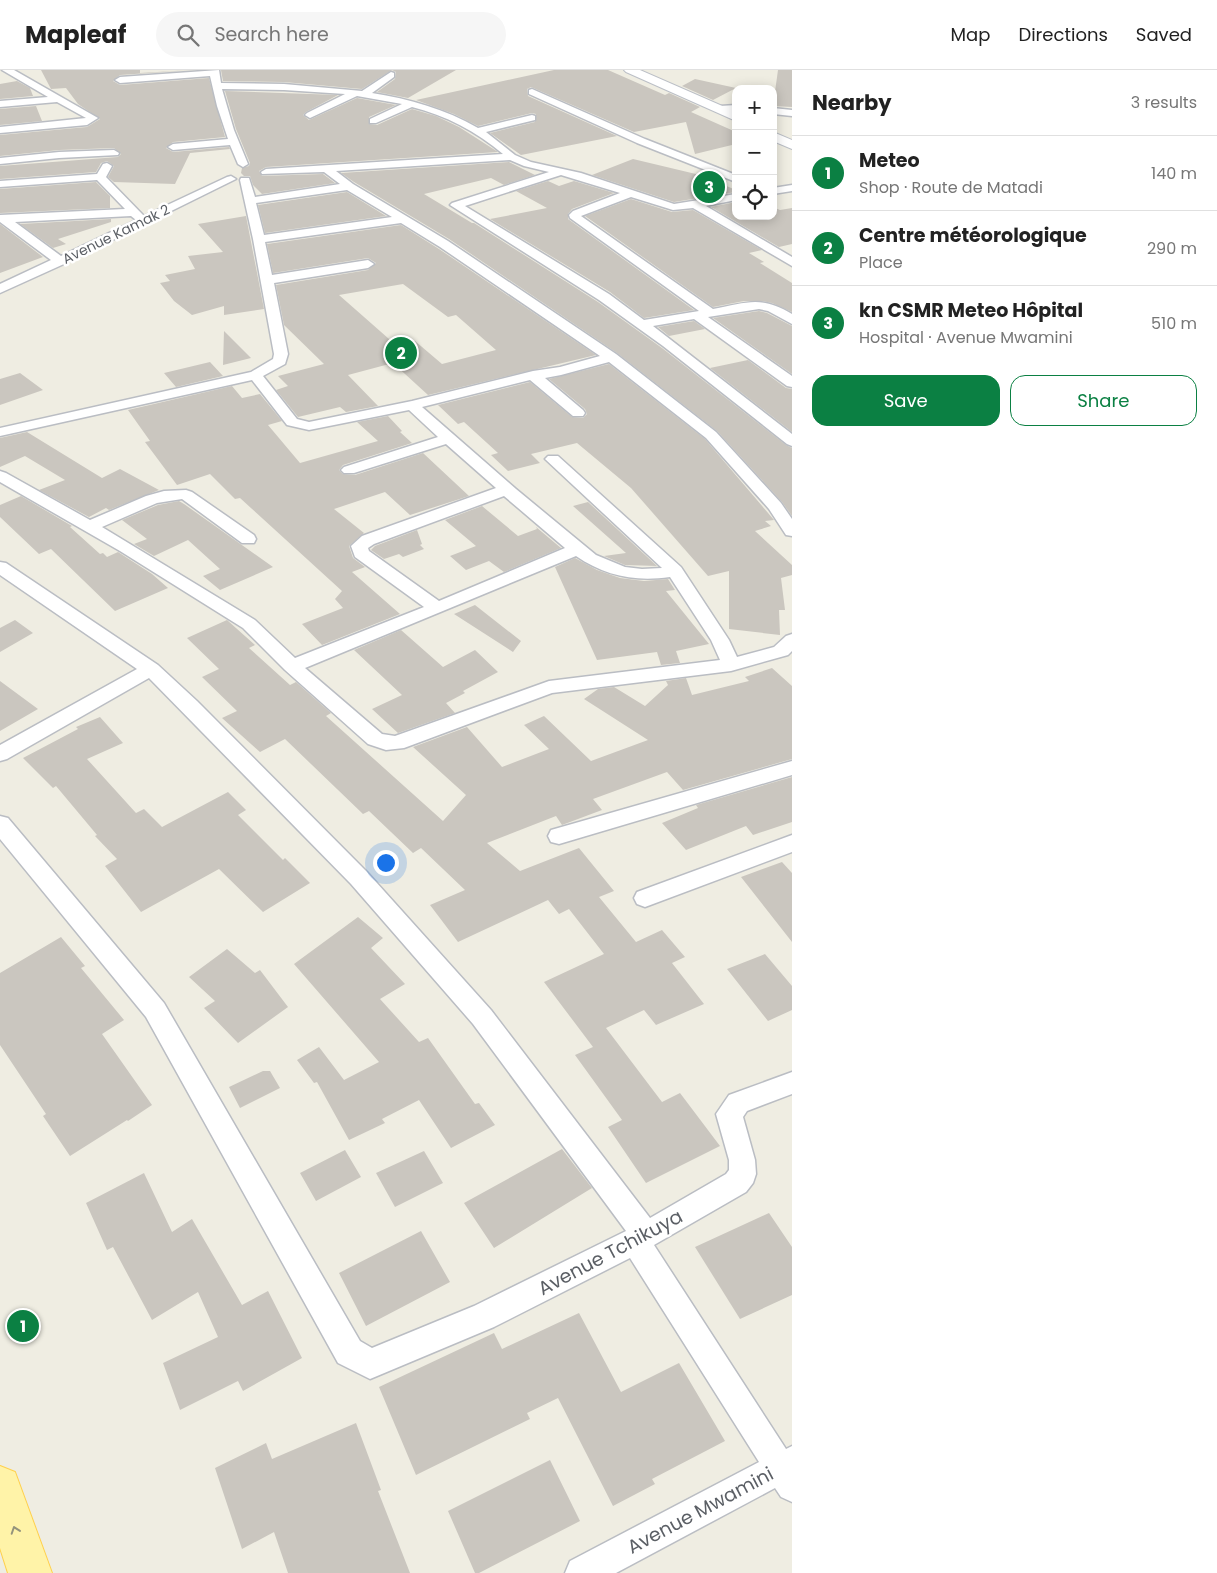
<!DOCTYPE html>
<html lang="en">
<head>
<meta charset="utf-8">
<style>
	:root { --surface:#fff; --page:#f6f6f6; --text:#222; --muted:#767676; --line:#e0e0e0; --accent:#0b8043 }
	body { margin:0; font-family:Poppins,sans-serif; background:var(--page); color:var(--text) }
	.controls { position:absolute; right:15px; top:15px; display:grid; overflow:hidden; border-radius:10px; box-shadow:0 2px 12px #0003 }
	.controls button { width:45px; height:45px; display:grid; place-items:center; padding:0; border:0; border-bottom:1px solid var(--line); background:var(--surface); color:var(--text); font:25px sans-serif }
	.you { position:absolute; left:385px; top:792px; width:18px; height:18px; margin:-12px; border:4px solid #fff; border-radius:50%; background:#1a73e8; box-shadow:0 0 0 8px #1a73e833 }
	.badge { display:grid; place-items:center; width:32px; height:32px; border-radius:50%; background:var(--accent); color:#fff; font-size:16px; font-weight:700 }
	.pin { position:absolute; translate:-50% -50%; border:2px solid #fff; box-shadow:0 1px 5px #0006 }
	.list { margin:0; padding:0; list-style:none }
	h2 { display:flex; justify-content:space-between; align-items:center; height:65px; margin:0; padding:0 20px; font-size:21px }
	h2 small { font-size:16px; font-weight:400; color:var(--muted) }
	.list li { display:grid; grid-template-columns:32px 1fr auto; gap:15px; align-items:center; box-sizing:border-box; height:75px; padding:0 20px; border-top:1px solid var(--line) }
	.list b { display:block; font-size:19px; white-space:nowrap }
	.list p { margin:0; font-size:16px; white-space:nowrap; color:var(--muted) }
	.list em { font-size:16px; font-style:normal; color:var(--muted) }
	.actions { display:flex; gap:10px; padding:15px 20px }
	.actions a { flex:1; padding:11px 0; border:1px solid var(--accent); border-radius:15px; text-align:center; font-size:18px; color:var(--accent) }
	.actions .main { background:var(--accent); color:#fff }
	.icon { flex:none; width:28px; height:28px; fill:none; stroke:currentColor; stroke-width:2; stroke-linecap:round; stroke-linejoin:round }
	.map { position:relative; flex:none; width:792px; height:1503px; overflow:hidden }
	header { display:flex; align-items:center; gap:30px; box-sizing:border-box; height:70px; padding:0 25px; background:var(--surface); border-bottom:1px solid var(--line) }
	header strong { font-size:24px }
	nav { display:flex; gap:28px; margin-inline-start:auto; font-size:18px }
	.search { width:350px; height:45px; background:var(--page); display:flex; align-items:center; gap:12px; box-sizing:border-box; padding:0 18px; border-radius:28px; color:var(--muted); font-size:19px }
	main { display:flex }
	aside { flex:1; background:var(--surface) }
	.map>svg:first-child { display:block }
	.building { fill:#cac6bf; fill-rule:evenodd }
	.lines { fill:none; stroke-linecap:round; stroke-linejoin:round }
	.street-casing { stroke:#babdc3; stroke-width:3 }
	.secondary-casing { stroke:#bbbfc6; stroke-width:2 }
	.primary-casing { stroke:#ffd04c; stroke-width:2 }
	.street { fill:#fff; fill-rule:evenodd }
	.secondary { fill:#fff; fill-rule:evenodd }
	.primary { fill:#fff3a8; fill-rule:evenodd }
	.oneway { stroke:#94937c }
	.labels { text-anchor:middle; stroke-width:5; stroke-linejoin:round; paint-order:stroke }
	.far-street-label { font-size:14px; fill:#5b5f65; stroke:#fff }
	.near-street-label { font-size:19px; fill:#5b5f65; stroke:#fff }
</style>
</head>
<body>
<header>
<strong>Mapleaf</strong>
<div class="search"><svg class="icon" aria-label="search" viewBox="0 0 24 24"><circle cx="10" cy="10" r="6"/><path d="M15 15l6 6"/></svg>Search here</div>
<nav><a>Map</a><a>Directions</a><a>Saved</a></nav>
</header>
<main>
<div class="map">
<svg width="792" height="1503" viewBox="0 0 792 1503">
	<rect width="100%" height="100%" fill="#efede2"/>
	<path class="building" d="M41,0h99v3l52,-3 -72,5 -7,6 7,4 89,-7 16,59 -52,5 -7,6 7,4 56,-5 1,2 -40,4 -15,31 -61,-2 -6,-5 6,-11 -7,-5 -6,2 -5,9 -96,7v-13l118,-9 3,-3 -7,-6 -55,2 -59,6v-21l87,-8 13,-8 -22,-15 -12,-16 -15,1z
		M221,0h235l-48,28 -31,-6 18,-13 1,-7 -4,-2 -30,19 -78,-7 -61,-1z
		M554,0h54l57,25 4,-2 31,14 -9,5 45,20v12l-41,10 -9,-32 -52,10 -103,-45 -4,2 1,7 89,40 -96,19 -31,-22 45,-11 1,-8 -4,-1 -54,13 -24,-12 -38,-14z
		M778,0h14v37l-19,-1z
		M695,9l41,9 -23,12 -31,-14z
		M17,11l13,7 3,8 -33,3v-15z
		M225,21l113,4 -32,17 -3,3 6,5 48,-22 39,7 -27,12v7l8,1 35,-16 24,7 23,11 39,25 -232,15 -7,4 3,5 61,-2 12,9 -73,11 -9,-9 -3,-9h-6l-3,-3 1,-5 7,-2 1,-3 -14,-34z
		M36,36l6,15 -42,4v-16z
		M633,89l67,16 36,15v2l-62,10 -82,-27z
		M509,92l26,13 -31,10 -13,-7 -67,16 48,29h2l124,79 64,46 124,97 6,3v68l-10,-14 -65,-71 -100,-78 -168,-114 -95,-57 -13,-9z
		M548,111l11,5 15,-5 40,12 -42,16 -4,5v5l126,91 -50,8 -34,-26 -120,-73 57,-11 -31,-17z
		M96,112l14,14v12l-110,5v-24z
		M347,122l39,24 -121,17 -7,-28z
		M631,129l41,13 21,-2 69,40 -13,3 15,9 -4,1 32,20v29l-20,-9 -10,-2h-18l-31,6 -128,-91z
		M736,132v14h37v-9l7,3 12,-2v36l-13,3 -68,-40z
		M246,146l18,93 -40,6v-9l-32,9 -18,-14 -14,-18 10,-2 -5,-6 30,-6 -7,-13 35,-4 -25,-28z
		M111,149v3l-53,17 8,5 -13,4 -33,-24z
		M0,154l43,33 -43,16z
		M401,155l38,24 157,106 -168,40 -35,-32 -45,12 30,31 -32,6 -6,-5 -42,10 -22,-27 12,-4 -10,-10 46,-12 -40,-39 -8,-40 92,-15 8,-7 -8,-5 -95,15 -6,-29zM403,214l45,33 8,-2 40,35 -54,14 -27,-23 -18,5 -58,-51z
		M759,241l8,2 25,13v48l-79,-56z
		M694,251l11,8 -36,7 -11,-9z
		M224,261l27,27 -28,7z
		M748,290l38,28 6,1v43l-82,-64z
		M210,292l13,14 -47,11 -12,-14z
		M609,294l96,75 69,81 -9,1 6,5 -16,5 37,34v10l-11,3 4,32h-6l1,25 -51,-6v-58l-21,5 -77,-88 -54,-45 -46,11 9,9 -32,8 -17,-16 7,-2 -34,-31 -6,2 -20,-19 92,-23 42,35 11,1 4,-4 -2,-5 -36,-30z
		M20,303l23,17 -43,15v-26z
		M232,316l10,12 18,-4 22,27 -14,4 32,38 78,-22 -21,-19 31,-6 14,15 -2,1 12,11 -69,22 -4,5 4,4 12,1 68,-22 46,43 -59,19 -25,-23 -51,17 30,24 -15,13 4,12 12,9 -13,5 48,42 -78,31 -20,-21 41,-16 -8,-9 7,-8 -102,-93 -5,1 -25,-25 -33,11 -32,-43 5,-1 -22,-31z
		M27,362l75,46 18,-9 39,21 -50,20 -3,-2 -17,9 -50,-27 26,-10 -40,-24 -25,11v-29z
		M21,426l51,30 -2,1 30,27 3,-1 4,4 11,-5 34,22 16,14 -53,23 -64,-62 -12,5 -39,-37v-12z
		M179,431l5,3 89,63 -53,23 -17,-14 17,-7 -32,-29 -34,16 -20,-12 13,-5 -25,-19 36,-15z
		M588,432l69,64 -32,-1 -21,-9 22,-3 -53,-47z
		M482,436l36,30 19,-7 -1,-2 25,21 -57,24 -15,-11 -23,9 -16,-14 26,-10 -31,-26z
		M417,460l5,14 -2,1 4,4 -21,8 -4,-3 -15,5 -13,-9 4,-4z
		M575,488l22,12 23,8 24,3 24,-2 7,11 -9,1 43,53 -33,7 4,12 -19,2 -4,-13 -60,8 -42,-93z
		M475,535l46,36 -8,11 -59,-38z
		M15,550l18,13 -33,19v-24z
		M227,550l28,25 -6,3 41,37 6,-3 35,31 -5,3 117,105 23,-26 -53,-48 54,-20 35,40 47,-18 -25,-24 20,-9 47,45 57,-21 -64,-41 14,-10 16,-2 31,19 23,-21 -2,-4 20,-3 6,17 57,-14 -4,-4 27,-9 20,18v73l-109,31 -16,-18 -74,27 9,11 -40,15 -6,-9 -69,27 33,28 59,-23 35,43 -15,6 37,45 26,-12 23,27 -13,6 32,41 -48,21 -12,-15 -38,18 56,74 18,-9 40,53 -74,37 -38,-56 14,-7 -47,-65 18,-8 -49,-65 60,-28 -35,-45 -10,5 -11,-14 -90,42 -28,-37 35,-15 -44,-42 -8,5 -44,-42 -6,3 -78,-75 -25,13 -38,-34 15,-7 -35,-34 17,-8 -32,-31z
		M401,560l42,37 32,-17 23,22 -35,19 2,2 -19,10 9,10 -57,20 -26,-24 30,-14 -48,-45z
		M0,611l38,28 -38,22z
		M100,647l23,26 -36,16 49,54 8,-4 18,18 66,-35 18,18 -8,5 45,45 2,-2 25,25 -47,29 -44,-43 -78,43 -36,-46 12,-7 -22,-23 2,-1 -41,-49 -3,2 -30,-30 55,-29 -2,-2z
		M792,707v45l-39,13 -7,-9 -60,24 -24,-27 36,-15 -2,-3z
		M782,792l10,11v69l-51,-65z
		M358,847l25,21 -12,10 34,36 -25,15 39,43 9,-4 47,66 4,-1 16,22 -44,23 -32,-48 -37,19 3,4 -36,17 -32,-58 -3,1 -17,-23 22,-13 25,33 35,-18 -85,-98z
		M61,867l24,29 -4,2 43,52 -22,14 50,71 -24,16 -1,-1 -57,36 -27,-40 3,-2 -46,-69v-72z
		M227,879l28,24 5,-3 28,37 -50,36 -34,-35 11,-7 -26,-24z
		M765,884l27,32v24l-24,11 -41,-52z
		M263,1001h7l10,17 -40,20 -11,-21z
		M562,1079l30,39 -98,60 -30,-45z
		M345,1080l16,27 -45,24 -16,-28z
		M424,1081l19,32 -48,24 -19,-34z
		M144,1103l28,59 20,-13 50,86 26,-14 34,67 -59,33 -5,-10 -58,29 -17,-47 55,-26 -20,-45 -46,28 -39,-73 -6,3 -21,-47z
		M769,1143l23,34v48l-52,24 -45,-72z
		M421,1161l29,51 -84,44 -27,-53z
		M579,1243l42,79 58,-29 46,78 -73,38 3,5 -42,22 -55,-108 -31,15 3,6 -114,56 -37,-88 115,-54 8,16z
		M356,1353l25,67 -3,1 32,82h-122l-14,-41 -32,17 -27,-81 51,-25 6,16z
		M550,1390l30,61 -101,52h-4l-27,-62z"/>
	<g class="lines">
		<defs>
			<path id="street" d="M2,0h12l84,48 -11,7 -87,8v-6l86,-9 -29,-16 -57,5v-6l48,-4z
				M219,0l2,13 63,1 78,7 29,-19 3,1v4l-22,16c38,6 73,16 106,35l54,-13 3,1v4l-49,12 29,23 16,7 50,11 93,31 62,-10v6l-30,6 86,51v9l-99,-58 -20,2 -42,-13 -50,19 132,93c34,-6 47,-14 79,5v10l-24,-13 -9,-2 -51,8 84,59v11l-5,-1 -93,-67 -41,7 139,108v12l-5,-2 -124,-98 -64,-46 -149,-95 2,-2 97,-31 -25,-6 -14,-6 -174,11 17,13 95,57 168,113 100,78 65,71 11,16v17l-6,-1 -17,-26 -63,-71 -97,-76 -48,13 -16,3 38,32 2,3 -2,3h-10l-43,-36 -108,27 94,82 80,66 29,12 17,2 20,-1 -117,-109 3,-3h10l123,111 48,73 8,17 37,-10 12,-11 6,-2v17l-4,4 -57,16 -179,22 -148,55 -18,2 -18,-6 -83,-74 -42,-42 -123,-77 -120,-69v-11l6,2 84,47 56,-24 18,-5 22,-1 6,2 62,43 2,4 -2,4h-12l-60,-44 -25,4 -55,24 153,93 40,38 129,-51 -69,-50 -4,-11 11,-10 134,-48 -50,-44 -92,29h-10l-3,-3 3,-3 94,-30 -29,-27 -100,20 -22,-5 -35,-45 -252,56v-8l251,-56 22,-13 1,-5 -21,-115 -13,-59 1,-2h8l6,19 85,-13 -16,-12 -62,2 -1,-2 5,-3 237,-15c-26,-22 -58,-39 -91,-47l-36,16h-6v-4l32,-15 -45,-8 -47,22 -5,-3 2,-2 38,-19 -61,-4 -62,-1 12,41 14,34 -5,3 -5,-3 -8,-19 -57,5 -5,-3 5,-3 55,-5 -11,-33 -7,-30 -90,7 -5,-3 5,-3zM561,105l59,18 -47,18 -4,4 1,3 129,93 -55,9 -35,-26 -144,-88zM347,120l45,27 -128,18 -8,-32zM401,153l39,24 160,109 -40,11 -27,4 -121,30 -103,21 -12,-3 -34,-43 22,-12 3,-10 -14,-71 94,-15 6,-4 -6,-4 -96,15 -7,-33zM504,426l61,52 -126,53 -70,-50 -1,-3 6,-4zM576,486c29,20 59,26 94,21l41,63 9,20 -171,21 -154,55 -13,-2 -77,-66z
				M532,19l113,50 91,36v7l-99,-39 -108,-49v-4z
				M736,35v6l-16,1 -5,-3 5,-3z
				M773,38l19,2v6l-19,-2z
				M114,80l5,3 -1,2 -59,3 -59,6v-6l59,-6z
				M107,93l5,3 -6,11 38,39 83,-39 4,-1 5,3 -172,85 -64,29v-9l51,-24 -51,-38v-7l125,-6 -28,-29 -97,7v-6l97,-7 6,-10zM131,146l5,4 -75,36 -46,-34z
				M792,115v6l-19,3v-6z
				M0,492l6,1 152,102 39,36 170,171 124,138 159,208 76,-44 3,-4v-10l-13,-46 13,-19 63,-23v22l-45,17 -4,6 12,43 1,14 -3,9 -7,9 -92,53 132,204 6,-3v56l-11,-5 -6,-9 -159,85h-51l5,-12 189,-99 -129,-204 -136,69 -124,52 -32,-16 -192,-346 -146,-178v-23l8,2 156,185 196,338 12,7 102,-42 152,-75 -153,-207 -122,-140 -202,-206 -142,81 -7,2v-16l137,-76 -137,-94z
				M792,691v14l-233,69 -8,-2 -3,-6 3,-6z
				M792,765v17l-147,55 -8,-3 -3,-6 3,-6z"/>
			<path id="secondary" d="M624,0h16l96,42v9l-110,-49z
				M773,62l19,8v9l-19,-8z"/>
			<path id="primary" d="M0,1396l15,6 37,101h-44l-8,-25z"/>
		</defs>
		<use href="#street" class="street-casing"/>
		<use href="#secondary" class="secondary-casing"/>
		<use href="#primary" class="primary-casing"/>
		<use href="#street" class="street"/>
		<use href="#secondary" class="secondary"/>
		<use href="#primary" class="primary"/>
	</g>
	<defs><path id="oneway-chevron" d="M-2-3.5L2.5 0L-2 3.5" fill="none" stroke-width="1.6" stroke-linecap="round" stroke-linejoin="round" transform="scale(1.25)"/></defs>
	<use class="oneway" href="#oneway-chevron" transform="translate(15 1460) rotate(-109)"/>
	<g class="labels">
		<g class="far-street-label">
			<text transform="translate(116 164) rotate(-26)" y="5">Avenue Kamak 2</text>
		</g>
		<g class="near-street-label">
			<text transform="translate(610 1182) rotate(-28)" y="7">Avenue Tchikuya</text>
			<text transform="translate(700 1440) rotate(-28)" y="7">Avenue Mwamini</text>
		</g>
	</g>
</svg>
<div class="controls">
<button>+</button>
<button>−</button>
<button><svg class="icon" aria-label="locate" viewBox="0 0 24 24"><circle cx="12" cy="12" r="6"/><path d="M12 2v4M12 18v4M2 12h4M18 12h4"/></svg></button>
</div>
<div class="you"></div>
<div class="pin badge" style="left:23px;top:1256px">1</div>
<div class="pin badge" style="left:401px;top:283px">2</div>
<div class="pin badge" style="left:709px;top:117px">3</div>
</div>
<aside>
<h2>Nearby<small>3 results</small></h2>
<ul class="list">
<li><span class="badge">1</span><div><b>Meteo</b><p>Shop · Route de Matadi</p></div><em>140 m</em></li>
<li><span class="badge">2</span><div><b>Centre météorologique</b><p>Place</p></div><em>290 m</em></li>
<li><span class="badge">3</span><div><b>kn CSMR Meteo Hôpital</b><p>Hospital · Avenue Mwamini</p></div><em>510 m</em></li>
</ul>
<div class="actions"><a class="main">Save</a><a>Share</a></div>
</aside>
</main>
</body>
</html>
